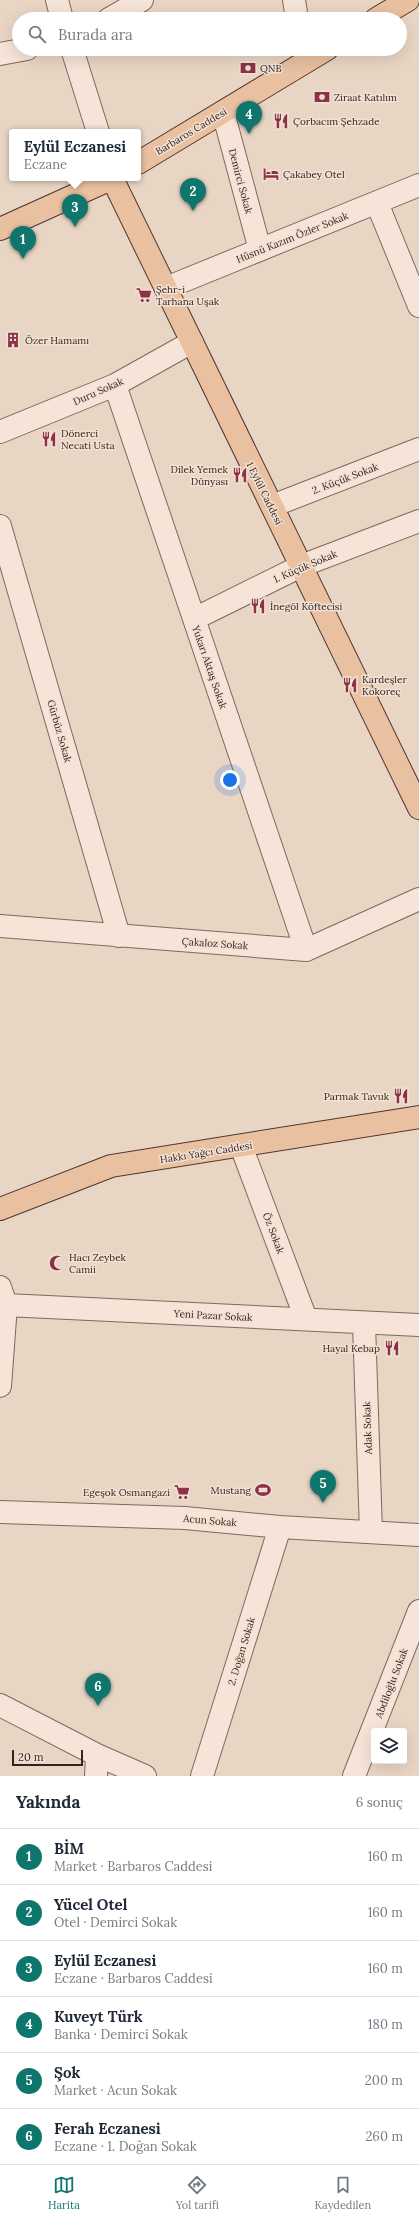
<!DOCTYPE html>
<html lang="tr">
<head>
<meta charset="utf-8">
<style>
	:root { --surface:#fff; --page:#f2f2f3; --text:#1f2937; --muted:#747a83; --line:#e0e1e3; --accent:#0f766e }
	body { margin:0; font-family:Lora,serif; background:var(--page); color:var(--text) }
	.controls { position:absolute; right:12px; bottom:12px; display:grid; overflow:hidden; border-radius:4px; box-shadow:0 4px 16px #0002 }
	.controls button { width:36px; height:36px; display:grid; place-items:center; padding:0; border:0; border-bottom:1px solid var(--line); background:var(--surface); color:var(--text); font:20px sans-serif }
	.scale { position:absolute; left:12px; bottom:10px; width:71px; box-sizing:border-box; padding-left:4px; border:2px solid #34241f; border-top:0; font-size:11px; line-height:14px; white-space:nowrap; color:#34241f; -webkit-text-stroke:3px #f2e1d3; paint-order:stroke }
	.you { position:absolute; left:230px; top:780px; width:14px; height:14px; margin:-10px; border:3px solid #fff; border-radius:50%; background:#1a73e8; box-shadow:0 0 0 6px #1a73e833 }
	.badge { display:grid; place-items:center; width:26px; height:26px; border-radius:50%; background:var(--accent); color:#fff; font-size:13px; font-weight:700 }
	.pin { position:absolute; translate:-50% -33px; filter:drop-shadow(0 1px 2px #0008) }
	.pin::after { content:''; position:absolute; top:21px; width:14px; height:12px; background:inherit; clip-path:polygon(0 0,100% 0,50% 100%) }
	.popup { position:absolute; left:9px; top:129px; width:132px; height:52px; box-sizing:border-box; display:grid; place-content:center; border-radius:4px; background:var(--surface); filter:drop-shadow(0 1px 3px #0005); font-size:13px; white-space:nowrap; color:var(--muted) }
	.popup b { font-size:15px; color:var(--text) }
	.popup::after { content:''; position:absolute; left:50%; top:100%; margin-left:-8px; border:8px solid transparent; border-top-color:var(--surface) }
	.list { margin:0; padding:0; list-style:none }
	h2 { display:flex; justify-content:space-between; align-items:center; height:52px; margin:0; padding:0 16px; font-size:17px }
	h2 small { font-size:13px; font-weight:400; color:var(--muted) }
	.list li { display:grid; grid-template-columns:26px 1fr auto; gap:12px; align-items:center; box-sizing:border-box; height:56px; padding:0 16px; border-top:1px solid var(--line) }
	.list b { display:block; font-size:15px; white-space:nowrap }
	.list p { margin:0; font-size:13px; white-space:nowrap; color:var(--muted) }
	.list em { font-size:13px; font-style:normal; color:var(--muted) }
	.icon { flex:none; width:22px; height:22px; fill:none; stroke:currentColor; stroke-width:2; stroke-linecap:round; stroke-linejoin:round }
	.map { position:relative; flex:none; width:419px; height:1776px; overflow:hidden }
	.search { position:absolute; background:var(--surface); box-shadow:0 4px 16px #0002; left:12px; right:12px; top:12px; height:44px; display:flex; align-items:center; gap:10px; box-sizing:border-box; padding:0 14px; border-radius:22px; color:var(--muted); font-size:15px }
	.sheet { height:388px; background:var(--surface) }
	nav { display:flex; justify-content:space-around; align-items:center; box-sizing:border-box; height:56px; border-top:1px solid var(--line); background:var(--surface); font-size:11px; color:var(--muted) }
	nav a { display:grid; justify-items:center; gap:2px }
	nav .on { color:var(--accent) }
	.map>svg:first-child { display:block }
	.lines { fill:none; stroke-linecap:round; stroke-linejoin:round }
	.minor-casing { stroke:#82675c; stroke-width:24 }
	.major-casing { stroke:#503730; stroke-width:24 }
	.minor { stroke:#f5e4d7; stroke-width:22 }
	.major { stroke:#e9c0a0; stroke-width:22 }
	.labels { text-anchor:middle; stroke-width:3; stroke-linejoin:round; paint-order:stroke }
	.poi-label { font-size:10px; fill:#34241f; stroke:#f2e1d3; text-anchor:start }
	.street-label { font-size:10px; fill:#34241f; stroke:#f2e1d3 }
</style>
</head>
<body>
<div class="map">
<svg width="419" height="1776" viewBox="0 0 419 1776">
	<rect width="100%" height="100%" fill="#e9d5c4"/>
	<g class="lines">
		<defs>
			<path id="minor" d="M57,0l5,19
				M294,0l3,19
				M109,19l33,-19
				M72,49l26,83
				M0,54l27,-5
				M223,112l37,138
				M377,203l42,103
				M166,288l253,-103
				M115,385l191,565
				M0,432l115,-47 77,-43
				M272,506l147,-57
				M0,526l119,410
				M194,619l107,-53 118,-45
				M0,926l306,24 113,-51
				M241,1146l65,173
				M0,1287l6,18 -6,81
				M6,1305l413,20
				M364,1324l7,208
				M0,1512l185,6 95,9 139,8
				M0,1705l97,50 48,21
				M96,1776l1,-21
				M202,1776l78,-249
				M354,1776l65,-165"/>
			<path id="major" d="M376,19l32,-19
				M138,163l189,-114
				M112,178l307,630
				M0,229l113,-51
				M0,1209l111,-43 308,-49"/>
		</defs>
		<use href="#minor" class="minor-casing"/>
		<use href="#major" class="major-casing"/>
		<use href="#minor" class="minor"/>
		<use href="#major" class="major"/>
	</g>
	<defs>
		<symbol id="bank-bare" viewBox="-9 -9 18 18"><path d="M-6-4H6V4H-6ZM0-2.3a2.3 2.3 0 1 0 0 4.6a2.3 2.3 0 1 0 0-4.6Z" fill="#8b3249" stroke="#f2e1d3" stroke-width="2.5" paint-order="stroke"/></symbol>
		<symbol id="restaurant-bare" viewBox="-9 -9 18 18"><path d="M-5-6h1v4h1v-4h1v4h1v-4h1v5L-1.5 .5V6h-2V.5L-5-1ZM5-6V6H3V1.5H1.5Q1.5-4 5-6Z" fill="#8b3249" stroke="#f2e1d3" stroke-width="2.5" paint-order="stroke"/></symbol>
		<symbol id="hotel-bare" viewBox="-9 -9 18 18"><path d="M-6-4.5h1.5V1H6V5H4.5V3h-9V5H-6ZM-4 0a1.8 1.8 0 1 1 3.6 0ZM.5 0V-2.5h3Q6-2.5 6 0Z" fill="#8b3249" stroke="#f2e1d3" stroke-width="2.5" paint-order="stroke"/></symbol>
		<symbol id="supermarket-bare" viewBox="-9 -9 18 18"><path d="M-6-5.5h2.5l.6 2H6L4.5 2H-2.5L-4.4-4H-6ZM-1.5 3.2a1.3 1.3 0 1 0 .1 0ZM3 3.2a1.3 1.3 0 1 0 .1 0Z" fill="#8b3249" stroke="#f2e1d3" stroke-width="2.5" paint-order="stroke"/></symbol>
		<symbol id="building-bare" viewBox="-9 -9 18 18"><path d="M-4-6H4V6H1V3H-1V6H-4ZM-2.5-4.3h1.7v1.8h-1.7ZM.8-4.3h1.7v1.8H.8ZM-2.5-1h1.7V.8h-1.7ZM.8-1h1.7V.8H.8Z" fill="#8b3249" stroke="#f2e1d3" stroke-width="2.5" paint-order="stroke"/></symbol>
		<symbol id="mosque-bare" viewBox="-9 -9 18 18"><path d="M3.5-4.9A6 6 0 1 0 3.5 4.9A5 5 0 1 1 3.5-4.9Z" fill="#8b3249" stroke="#f2e1d3" stroke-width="2.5" paint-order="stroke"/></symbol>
		<symbol id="stadium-bare" viewBox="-9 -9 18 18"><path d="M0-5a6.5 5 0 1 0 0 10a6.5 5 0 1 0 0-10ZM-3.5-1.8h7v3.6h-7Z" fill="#8b3249" stroke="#f2e1d3" stroke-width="2.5" paint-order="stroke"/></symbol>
	</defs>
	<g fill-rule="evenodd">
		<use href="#bank-bare" x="237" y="57" width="22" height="22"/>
		<use href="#bank-bare" x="311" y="86" width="22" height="22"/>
		<use href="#restaurant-bare" x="270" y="110" width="22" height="22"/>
		<use href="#hotel-bare" x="260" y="163" width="22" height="22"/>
		<use href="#supermarket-bare" x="133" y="284" width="22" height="22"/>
		<use href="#building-bare" x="2" y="329" width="22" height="22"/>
		<use href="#restaurant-bare" x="38" y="428" width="22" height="22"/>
		<use href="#restaurant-bare" x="229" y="464" width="22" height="22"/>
		<use href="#restaurant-bare" x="247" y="595" width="22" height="22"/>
		<use href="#restaurant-bare" x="339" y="674" width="22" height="22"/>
		<use href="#restaurant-bare" x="390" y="1085" width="22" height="22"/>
		<use href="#mosque-bare" x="46" y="1252" width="22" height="22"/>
		<use href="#restaurant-bare" x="381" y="1337" width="22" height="22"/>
		<use href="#stadium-bare" x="252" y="1479" width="22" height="22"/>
		<use href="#supermarket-bare" x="171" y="1481" width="22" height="22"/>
	</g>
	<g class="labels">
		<g class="poi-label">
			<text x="260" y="72">QNB</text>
			<text x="334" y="101">Ziraat Katılım</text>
			<text x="293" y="125">Çorbacım Şehzade</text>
			<text x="283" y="178">Çakabey Otel</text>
			<text x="156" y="293">Şehr-i<tspan x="156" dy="12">Tarhana Uşak</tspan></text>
			<text x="25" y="344">Özer Hamamı</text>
			<text x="61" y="437">Dönerci<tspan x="61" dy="12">Necati Usta</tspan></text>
			<text x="228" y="473" text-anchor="end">Dilek Yemek<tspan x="228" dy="12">Dünyası</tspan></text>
			<text x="270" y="610">İnegöl Köftecisi</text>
			<text x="362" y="683">Kardeşler<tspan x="362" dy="12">Kokoreç</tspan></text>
			<text x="389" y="1100" text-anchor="end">Parmak Tavuk</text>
			<text x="69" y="1261">Hacı Zeybek<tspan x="69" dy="12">Camii</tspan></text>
			<text x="380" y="1352" text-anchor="end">Hayal Kebap</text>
			<text x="251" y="1494" text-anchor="end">Mustang</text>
			<text x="170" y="1496" text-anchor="end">Egeşok Osmangazi</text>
		</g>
		<g class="street-label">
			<text transform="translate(191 131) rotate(-31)" y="4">Barbaros Caddesi</text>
			<text transform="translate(241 181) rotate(75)" y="4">Demirci Sokak</text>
			<text transform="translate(292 237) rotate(-22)" y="4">Hüsnü Kazım Özler Sokak</text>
			<text transform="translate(98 391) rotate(-24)" y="4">Duru Sokak</text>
			<text transform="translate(345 478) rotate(-21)" y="4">2. Küçük Sokak</text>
			<text transform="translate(265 493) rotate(64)" y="4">1 Eylül Caddesi</text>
			<text transform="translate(305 566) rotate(-23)" y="4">1. Küçük Sokak</text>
			<text transform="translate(210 667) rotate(71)" y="4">Yukarı Aktaş Sokak</text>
			<text transform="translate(60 731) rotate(74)" y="4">Gürbüz Sokak</text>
			<text transform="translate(215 943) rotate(4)" y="4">Çakaloz Sokak</text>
			<text transform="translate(206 1152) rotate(-9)" y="4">Hakkı Yağcı Caddesi</text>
			<text transform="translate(274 1233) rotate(69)" y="4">Öz Sokak</text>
			<text transform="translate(213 1315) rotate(3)" y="4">Yeni Pazar Sokak</text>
			<text transform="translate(367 1428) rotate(-92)" y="4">Adak Sokak</text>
			<text transform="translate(210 1520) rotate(5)" y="4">Acun Sokak</text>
			<text transform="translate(241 1651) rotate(-73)" y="4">2. Doğan Sokak</text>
			<text transform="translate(391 1683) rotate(-69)" y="4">Abdiloğlu Sokak</text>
		</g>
	</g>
</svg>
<div class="controls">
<button><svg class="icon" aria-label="layers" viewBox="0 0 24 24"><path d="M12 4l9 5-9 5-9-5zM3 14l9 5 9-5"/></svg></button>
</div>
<div class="scale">20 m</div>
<div class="you"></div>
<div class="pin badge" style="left:23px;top:259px">1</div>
<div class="pin badge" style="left:193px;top:211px">2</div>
<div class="pin badge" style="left:75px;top:227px">3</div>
<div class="popup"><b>Eylül Eczanesi</b>Eczane</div>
<div class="pin badge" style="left:249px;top:134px">4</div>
<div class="pin badge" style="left:323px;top:1503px">5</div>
<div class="pin badge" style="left:98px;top:1706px">6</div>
<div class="search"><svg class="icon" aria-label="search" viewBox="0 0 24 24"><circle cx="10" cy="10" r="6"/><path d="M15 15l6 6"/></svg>Burada ara</div>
</div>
<section class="sheet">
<h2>Yakında<small>6 sonuç</small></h2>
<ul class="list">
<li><span class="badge">1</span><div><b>BİM</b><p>Market · Barbaros Caddesi</p></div><em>160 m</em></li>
<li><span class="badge">2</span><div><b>Yücel Otel</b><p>Otel · Demirci Sokak</p></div><em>160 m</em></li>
<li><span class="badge">3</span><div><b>Eylül Eczanesi</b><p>Eczane · Barbaros Caddesi</p></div><em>160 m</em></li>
<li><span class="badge">4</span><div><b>Kuveyt Türk</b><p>Banka · Demirci Sokak</p></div><em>180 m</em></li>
<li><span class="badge">5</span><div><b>Şok</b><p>Market · Acun Sokak</p></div><em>200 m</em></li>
<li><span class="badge">6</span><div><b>Ferah Eczanesi</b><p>Eczane · 1. Doğan Sokak</p></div><em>260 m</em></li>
</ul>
</section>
<nav>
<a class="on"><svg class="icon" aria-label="map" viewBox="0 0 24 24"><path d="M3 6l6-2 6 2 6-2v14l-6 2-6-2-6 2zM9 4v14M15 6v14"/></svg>Harita</a>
<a><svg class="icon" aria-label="directions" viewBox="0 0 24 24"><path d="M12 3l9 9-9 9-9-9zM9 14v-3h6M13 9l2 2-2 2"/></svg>Yol tarifi</a>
<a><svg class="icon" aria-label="saved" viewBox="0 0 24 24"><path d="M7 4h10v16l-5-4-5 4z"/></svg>Kaydedilen</a>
</nav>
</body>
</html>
